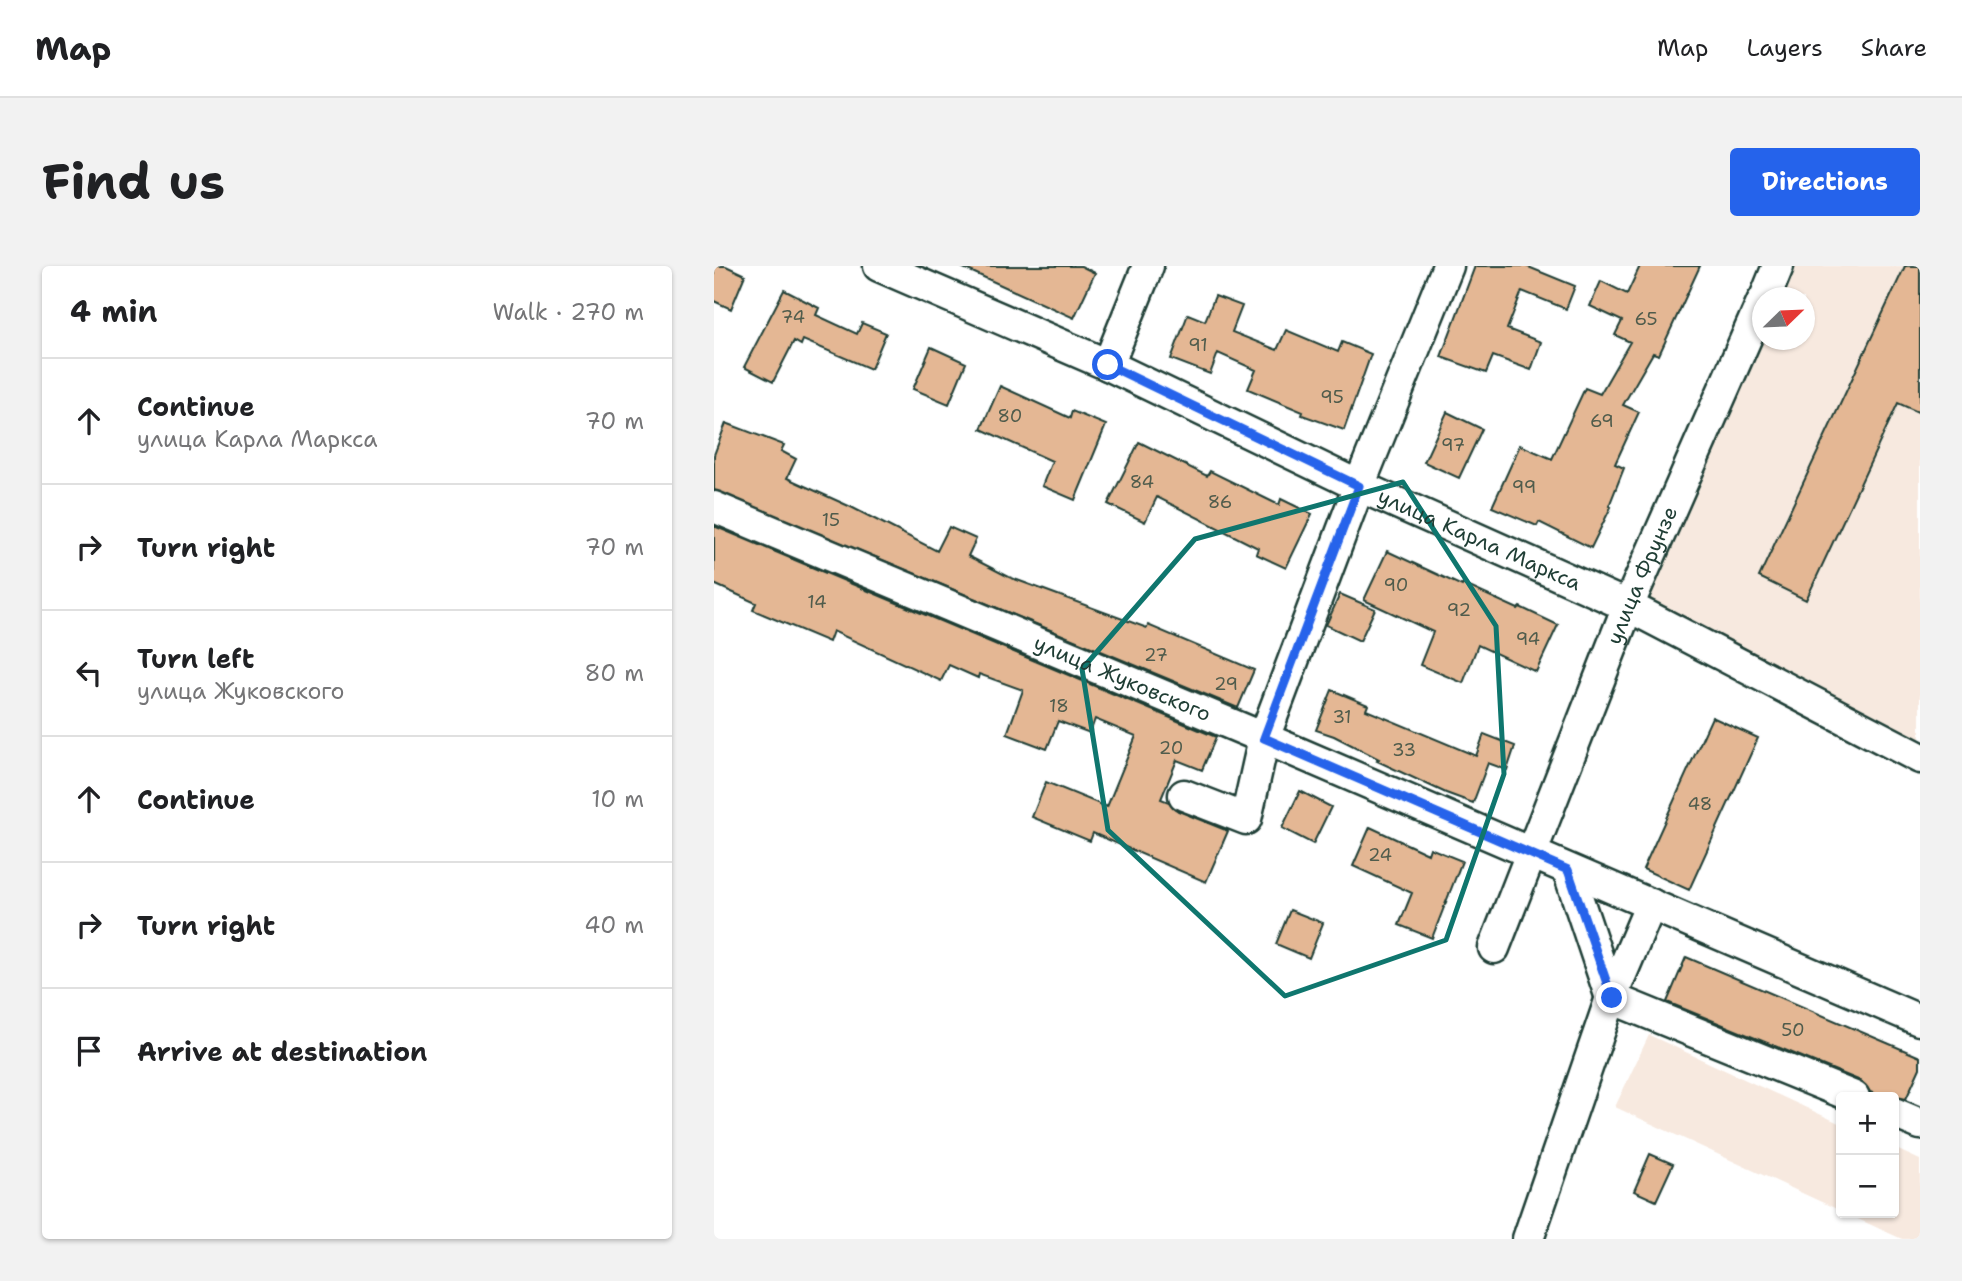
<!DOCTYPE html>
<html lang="en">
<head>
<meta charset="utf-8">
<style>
	:root { --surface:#fff; --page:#f2f2f2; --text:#202124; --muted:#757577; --line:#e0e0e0; --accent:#2563eb }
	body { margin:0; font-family:"Shantell Sans",sans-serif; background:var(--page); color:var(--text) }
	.controls { position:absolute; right:21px; bottom:21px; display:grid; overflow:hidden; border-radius:7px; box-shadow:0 2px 5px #0004 }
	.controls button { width:63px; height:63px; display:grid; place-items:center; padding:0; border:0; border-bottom:2px solid var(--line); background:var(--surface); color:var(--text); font:35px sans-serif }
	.compass { position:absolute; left:1038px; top:21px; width:63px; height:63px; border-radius:50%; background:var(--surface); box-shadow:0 2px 5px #0004; rotate:67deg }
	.stop { position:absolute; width:21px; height:21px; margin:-16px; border:5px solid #2563eb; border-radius:50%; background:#fff }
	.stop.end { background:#2563eb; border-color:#fff; box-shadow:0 2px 7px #0008 }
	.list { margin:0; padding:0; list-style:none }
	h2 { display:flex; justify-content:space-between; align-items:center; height:91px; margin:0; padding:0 28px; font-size:30px }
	h2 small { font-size:23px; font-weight:400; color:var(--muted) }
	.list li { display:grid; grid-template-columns:46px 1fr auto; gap:21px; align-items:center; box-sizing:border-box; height:126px; padding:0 28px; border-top:2px solid var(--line) }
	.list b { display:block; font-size:26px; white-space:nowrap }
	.list p { margin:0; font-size:23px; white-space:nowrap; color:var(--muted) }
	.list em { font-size:23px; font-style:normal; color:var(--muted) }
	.icon { flex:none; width:38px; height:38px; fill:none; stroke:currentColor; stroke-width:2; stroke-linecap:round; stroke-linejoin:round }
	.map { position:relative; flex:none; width:1206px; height:973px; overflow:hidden; border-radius:7px }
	header { display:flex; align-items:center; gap:42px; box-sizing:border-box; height:98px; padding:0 35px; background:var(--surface); border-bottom:2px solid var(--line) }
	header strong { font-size:33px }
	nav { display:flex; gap:38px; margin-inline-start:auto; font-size:24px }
	.intro { display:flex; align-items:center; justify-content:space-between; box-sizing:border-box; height:168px; padding:0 42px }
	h1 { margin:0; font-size:49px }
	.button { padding:18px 32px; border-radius:7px; background:var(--accent); color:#fff; font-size:24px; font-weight:700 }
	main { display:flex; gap:42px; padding:0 42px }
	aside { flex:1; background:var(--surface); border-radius:7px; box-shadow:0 2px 5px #0004 }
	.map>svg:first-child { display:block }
	.built { fill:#f7e9df; fill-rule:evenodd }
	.building { fill:#e4b794; stroke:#1f3d34; stroke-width:2 }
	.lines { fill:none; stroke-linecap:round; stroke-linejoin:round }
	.minor-casing { stroke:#1f3d34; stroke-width:35 }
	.minor { stroke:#fff; stroke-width:30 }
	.route { stroke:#2563eb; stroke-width:9 }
	.marked { fill:none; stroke:#0f766e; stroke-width:5; stroke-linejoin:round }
	.labels { text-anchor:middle; stroke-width:5; stroke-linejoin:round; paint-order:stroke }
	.number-label { font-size:18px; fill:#505c4c }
	.street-label { font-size:21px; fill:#1f3d34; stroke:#fff }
</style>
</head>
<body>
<header>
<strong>Map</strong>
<nav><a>Map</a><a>Layers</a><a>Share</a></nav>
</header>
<div class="intro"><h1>Find us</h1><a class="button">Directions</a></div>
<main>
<aside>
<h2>4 min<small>Walk · 270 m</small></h2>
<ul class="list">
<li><svg class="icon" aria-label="ahead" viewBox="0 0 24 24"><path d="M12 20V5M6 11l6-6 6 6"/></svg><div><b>Continue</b><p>улица Карла Маркса</p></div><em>70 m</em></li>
<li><svg class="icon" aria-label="right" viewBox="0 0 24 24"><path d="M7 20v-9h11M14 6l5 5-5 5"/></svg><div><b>Turn right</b></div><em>70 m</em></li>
<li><svg class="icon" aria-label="left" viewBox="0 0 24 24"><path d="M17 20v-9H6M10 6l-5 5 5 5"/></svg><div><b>Turn left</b><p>улица Жуковского</p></div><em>80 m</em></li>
<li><svg class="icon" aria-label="ahead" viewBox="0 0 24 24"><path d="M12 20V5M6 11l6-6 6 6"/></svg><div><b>Continue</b></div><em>10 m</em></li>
<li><svg class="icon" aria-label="right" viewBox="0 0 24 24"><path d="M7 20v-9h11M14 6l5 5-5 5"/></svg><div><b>Turn right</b></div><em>40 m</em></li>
<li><svg class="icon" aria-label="arrive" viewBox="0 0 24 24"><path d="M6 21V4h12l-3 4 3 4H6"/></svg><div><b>Arrive at destination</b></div></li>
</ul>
</aside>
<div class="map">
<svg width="1206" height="973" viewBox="0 0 1206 973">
	<rect width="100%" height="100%" fill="#fff"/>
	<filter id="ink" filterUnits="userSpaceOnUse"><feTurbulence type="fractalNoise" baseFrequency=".0143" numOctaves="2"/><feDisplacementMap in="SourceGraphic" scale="14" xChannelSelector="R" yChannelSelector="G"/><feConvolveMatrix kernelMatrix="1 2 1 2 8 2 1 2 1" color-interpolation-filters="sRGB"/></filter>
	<g filter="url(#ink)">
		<path class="built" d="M1059,0h147v474l-280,-137zM1048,32h42v42h-42z
			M935,769l192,89v87l-226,-104z
			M1180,882l26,12v79h-18l-57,-26h49z"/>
		<path class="building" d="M0,0h12l19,9 -14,34 -17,-8z
			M245,0h122l14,7 -21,45z
			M761,0h51l49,20 -9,23 -44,-18 -15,38 34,13 -10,28 -38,-14 -7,17 -45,-16z
			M926,0h60l-41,89 -6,-2 -30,52 16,7 -24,52 9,4 -15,38 2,1 -20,41 -52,-26 -2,4 -45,-19 28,-62 32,14 33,-71 15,6 30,-52 -15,-7 7,-14 -32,-15 11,-25 26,13z
			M1191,0h15v147l-22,-10 -92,197 -47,-23z
			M70,24l35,18 -3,7 41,19 5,-11 24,10 -15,36 -68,-29 -2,5 -7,-4 -21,41 -29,-15z
			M501,30l27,10 -10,26 45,18 9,-20 52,22 4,-10 29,12 -27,76 -42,-15 1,-3 -55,-23 8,-19 -38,-17 -8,21 -39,-15 17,-45 17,7z
			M217,81l35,16 -17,41 -36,-15z
			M286,120l70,32 2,-7 34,14 -31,75 -33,-14 10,-25 -71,-32z
			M733,146l35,17 -23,49 -35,-16z
			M12,157l58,22 -3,6 15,8 -9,19 64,29 86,44 12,-24 27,12 -8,17 41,21 138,51 1,-3 106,45 -16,38 -524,-218v-35z
			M425,176l68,34 3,-5 69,34 2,-6 31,15 -26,54 -30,-14 2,-6 -101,-51 -12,25 -37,-18z
			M0,260l502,211 -14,33 -25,-10 -16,39 8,3 9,9 50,20 -22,51 -113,-49 -3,8 -58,-24 14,-35 61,25 29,-71 -41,-17 -5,14 -32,-12 -11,28 -40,-15 16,-44 -44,-16 -1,4 -29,-13 -8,16 -108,-50 -4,11 -76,-32 3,-7 -42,-19z
			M673,285l75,35 1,-2 55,25 2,-2 38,18 -22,47 -58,-27 -15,38 -43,-18 13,-33 -69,-32z
			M626,328l35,15 -15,32 -34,-16z
			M618,424l36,15 -2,5 110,46 8,-22 31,12 -8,24 -19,-7 -15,40 -27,-10 -69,-32 2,-2 -45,-23 -18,-6z
			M998,451l46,21 -69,152 -46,-21z
			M586,525l31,16 -18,37 -31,-16z
			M656,561l58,27 2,-6 32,13 -30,77 -33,-13 13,-32 -59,-27z
			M576,644l33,13 -14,35 -33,-14z
			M972,691l234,100v11l-14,31 -13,-3 -10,1 -13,-5 -9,-11 -194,-79z
			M936,888l23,10 -17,37 -22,-10z"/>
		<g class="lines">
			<defs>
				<g id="minor">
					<path id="s1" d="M165,0l229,99 251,121 269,120 292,152"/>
					<path d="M1051,32l13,-32"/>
					<path d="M394,99l40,-99"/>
					<path id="s2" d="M0,241l550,231 655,282"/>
					<path d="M470,529l62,24 18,-81 95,-252 89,-220"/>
					<path d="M854,604l43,128 243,99"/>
					<path id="s3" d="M780,682l134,-342 134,-304"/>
					<path d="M1180,847l26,11"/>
					<path d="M814,973l83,-241 40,-94"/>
				</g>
			</defs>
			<use href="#minor" class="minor-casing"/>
			<use href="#minor" class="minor"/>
		</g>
	</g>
	<g class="lines" filter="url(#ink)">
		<path class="route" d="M394,99l251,121 -95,252 304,132 44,128"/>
	</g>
	<path class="marked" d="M689,216l93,144 8,148 -58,166 -161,56 -177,-166 -26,-161 113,-130z"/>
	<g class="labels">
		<g class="number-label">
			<text x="79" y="57">74</text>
			<text x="932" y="59">65</text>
			<text x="484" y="85">91</text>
			<text x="618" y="137">95</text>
			<text x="296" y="156">80</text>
			<text x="888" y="161">69</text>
			<text x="739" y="185">97</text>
			<text x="428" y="222">84</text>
			<text x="810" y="227">99</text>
			<text x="506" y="242">86</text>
			<text x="117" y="260">15</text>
			<text x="682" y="325">90</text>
			<text x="103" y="342">14</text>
			<text x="745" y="350">92</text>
			<text x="814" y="379">94</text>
			<text x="442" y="395">27</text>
			<text x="512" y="424">29</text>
			<text x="345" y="446">18</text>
			<text x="628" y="457">31</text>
			<text x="457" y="488">20</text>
			<text x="690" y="490">33</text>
			<text x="986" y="544">48</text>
			<text x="666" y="595">24</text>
			<text x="1079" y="770">50</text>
		</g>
		<g class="street-label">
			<text dy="7" stroke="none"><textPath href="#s1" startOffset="660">улица Карла Маркса</textPath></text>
			<text dy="7" stroke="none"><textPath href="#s3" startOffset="401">улица Фрунзе</textPath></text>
			<text dy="7" stroke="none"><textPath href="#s2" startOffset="443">улица Жуковского</textPath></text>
		</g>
	</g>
</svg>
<div class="controls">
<button>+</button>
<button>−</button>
</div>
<svg class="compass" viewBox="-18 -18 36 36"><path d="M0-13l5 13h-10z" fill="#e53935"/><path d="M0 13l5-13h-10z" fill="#757577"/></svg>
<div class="stop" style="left:394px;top:99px"></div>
<div class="stop end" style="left:898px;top:732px"></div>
</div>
</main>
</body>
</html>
